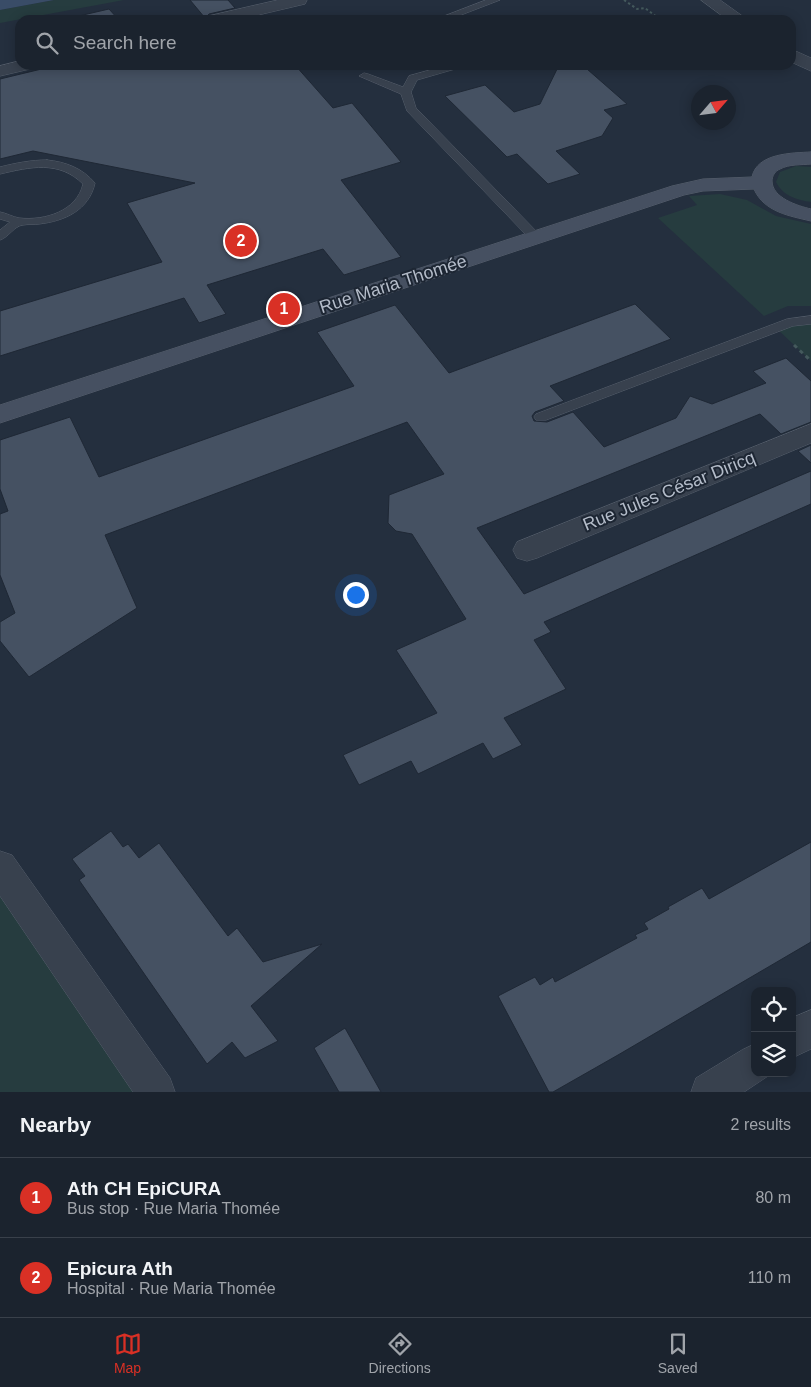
<!DOCTYPE html>
<html lang="en">
<head>
<meta charset="utf-8">
<style>
	:root { --surface:#1b232e; --page:#242b36; --text:#f1f3f6; --muted:#a0a4aa; --line:#39404a; --accent:#d93025 }
	body { margin:0; font-family:Arial,sans-serif; background:var(--page); color:var(--text) }
	.controls { position:absolute; right:15px; bottom:15px; display:grid; overflow:hidden; border-radius:10px; box-shadow:0 2px 12px #0003 }
	.controls button { width:45px; height:45px; display:grid; place-items:center; padding:0; border:0; border-bottom:1px solid var(--line); background:var(--surface); color:var(--text); font:25px sans-serif }
	.compass { position:absolute; left:691px; top:85px; width:45px; height:45px; border-radius:50%; background:var(--surface); box-shadow:0 2px 12px #0003; rotate:62deg }
	.you { position:absolute; left:355px; top:594px; width:18px; height:18px; margin:-12px; border:4px solid #fff; border-radius:50%; background:#1a73e8; box-shadow:0 0 0 8px #1a73e833 }
	.badge { display:grid; place-items:center; width:32px; height:32px; border-radius:50%; background:var(--accent); color:#fff; font-size:16px; font-weight:700 }
	.pin { position:absolute; translate:-50% -50%; border:2px solid #fff; box-shadow:0 1px 5px #0006 }
	.list { margin:0; padding:0; list-style:none }
	h2 { display:flex; justify-content:space-between; align-items:center; height:65px; margin:0; padding:0 20px; font-size:21px }
	h2 small { font-size:16px; font-weight:400; color:var(--muted) }
	.list li { display:grid; grid-template-columns:32px 1fr auto; gap:15px; align-items:center; box-sizing:border-box; height:80px; padding:0 20px; border-top:1px solid var(--line) }
	.list b { display:block; font-size:19px; white-space:nowrap }
	.list p { margin:0; font-size:16px; white-space:nowrap; color:var(--muted) }
	.list em { font-size:16px; font-style:normal; color:var(--muted) }
	.icon { flex:none; width:28px; height:28px; fill:none; stroke:currentColor; stroke-width:2; stroke-linecap:round; stroke-linejoin:round }
	.map { position:relative; flex:none; width:811px; height:1092px; overflow:hidden }
	.search { position:absolute; background:var(--surface); box-shadow:0 2px 12px #0003; left:15px; right:15px; top:15px; height:55px; display:flex; align-items:center; gap:12px; box-sizing:border-box; padding:0 18px; border-radius:15px; color:var(--muted); font-size:19px }
	.sheet { height:225px; background:var(--surface) }
	nav { display:flex; justify-content:space-around; align-items:center; box-sizing:border-box; height:70px; border-top:1px solid var(--line); background:var(--surface); font-size:14px; color:var(--muted) }
	nav a { display:grid; justify-items:center; gap:2px }
	nav .on { color:var(--accent) }
	.map>svg:first-child { display:block }
	.green { fill:#263c3f }
	.water { fill:#394c67 }
	.building { fill:#455162; stroke:#1f2835 }
	.lines { fill:none; stroke-linecap:round; stroke-linejoin:round }
	.lane-casing { stroke:#565f6c; stroke-width:1 }
	.street-casing { stroke:#565f6c; stroke-width:1 }
	.secondary-casing { stroke:#565f6c; stroke-width:1 }
	.path-far1 { stroke:#44595c; stroke-width:2; stroke-dasharray:2.5 2.5; stroke-linecap:butt }
	.path { stroke:#44595c; stroke-width:3; stroke-dasharray:4 4; stroke-linecap:butt }
	.lane { fill:#38414e; fill-rule:evenodd }
	.street { fill:#38414e; fill-rule:evenodd }
	.secondary { fill:#465061; fill-rule:evenodd }
	.labels { text-anchor:middle; stroke-width:4; stroke-linejoin:round; paint-order:stroke }
	.street-label { font-size:18px; fill:#b4bcc9; stroke:#1d2633 }
</style>
</head>
<body>
<div class="map">
<svg width="811" height="1092" viewBox="0 0 811 1092">
	<rect width="100%" height="100%" fill="#242f3e"/>
	<path class="green" d="M54,0h70l-124,23v-13z
		M796,166l15,1v35c-14,-2 -28,-6 -35,-20l4,-10z
		M720,194l27,6 29,16 35,8v82h-23l-24,10 -106,-98 39,-13 -8,-9z
		M811,320v41l-36,-34z
		M0,867l156,225h-156z"/>
	<path class="water" d="M0,0h54l-54,10z"/>
	<path class="building" d="M190,0h38l7,8 -26,6 -4,4z
		M109,9l10,11h-47l-2,-2z
		M58,65h237l38,43 19,-5 49,59 -60,18 60,77 -57,18 -21,-26 -116,36 19,29 -27,9 -15,-25 -184,58v-45l162,-49 -35,-59 68,-20 -162,-32 -33,8v-80z
		M559,65l28,4 40,35 -23,6 9,8 -11,18 -46,15 24,23 -32,10 -31,-30 -10,3 -62,-61 40,-11 29,27 26,-8z
		M635,304l36,35 -121,47 14,15 -29,11 -3,4 2,5 13,1 26,-10 31,35 72,-29 14,-22 22,8 54,-21 -13,-12 33,-13 25,23v41l-30,12 -21,-20 -283,114 47,66 287,-123v33l-267,118 7,10 -17,8 32,49 -62,29 18,27 -29,14 -10,-16 -65,31 -7,-13 -52,24 -16,-30 94,-42 -41,-63 70,-31 -54,-85 -16,-3 -8,-8 1,-28 55,-21 -37,-52 -302,113 32,73 -108,69 -29,-36v-19l15,-9 -15,-38v-61l8,-3 -8,-22v-49l70,-23 29,60 255,-91 -37,-54 78,-27 54,68z
		M811,445v18l-13,-12z
		M111,831l12,16 5,-3 11,14 20,-15 69,93 9,-8 26,34 59,-18 -71,62 27,35 -33,17 -13,-16 -25,22 -128,-184 6,-4 -13,-17z
		M811,842v100l-193,113 -65,37h-4l-51,-96 37,-19 5,8 13,-8 2,5 82,-44 -2,-3 13,-6 -4,-6 25,-14 -1,-2 34,-19 7,11z
		M345,1028l36,64h-42l-25,-44z"/>
	<g class="lines">
		<defs>
			<path id="lane" d="M486,0h14l-52,20h-14z
				M448,65h16l-2,2 -45,13 -6,12 5,16 123,126 2,3 -2,3h-8l-124,-129 -6,-17 -42,-18 5,-3 4,1 35,13 6,-11z
				M47,160c19,2 35,8 48,23 -6,27 -30,38 -56,41 -5,1 -11,0 -16,1 -9,1 -14,12 -23,15v-10l10,-8 -10,-3v-7c6,1 13,5 19,6 26,3 58,-7 64,-34 -24,-24 -53,-17 -83,-10v-7c16,-4 31,-7 47,-7z
				M811,316v8l-18,2 -247,94h-10l-2,-3 2,-3 251,-95z"/>
			<path id="street" d="M278,0h29l-2,4 -68,16h-31l3,-4z
				M701,0h19l28,20h-20z
				M791,49l20,9v13l-20,-9z
				M20,61v4h13l-3,4 -30,7v-10z
				M811,424v19l-274,115 -10,3 -10,-3 -4,-8 4,-8z
				M0,851l12,4 158,223 5,14h-42l-133,-196z
				M811,1010v39l-19,9v-40z
				M755,1044v29h15l-2,3 -24,16h-53l5,-14 46,-28z"/>
			<path id="secondary" d="M811,152v12c-10,1 -22,0 -31,5 -5,2 -8,7 -8,12 0,17 26,25 39,28v12c-21,-5 -47,-9 -57,-32l-51,2 -19,4 -684,228v-18l672,-219 31,-7 49,-2c5,-24 40,-24 59,-25z"/>
		</defs>
		<use href="#lane" class="lane-casing"/>
		<use href="#street" class="street-casing"/>
		<use href="#secondary" class="secondary-casing"/>
		<path class="path-far1" d="M624,0l13,9 8,-1 16,12"/>
		<path class="path" d="M794,345l17,16"/>
		<use href="#lane" class="lane"/>
		<use href="#street" class="street"/>
		<use href="#secondary" class="secondary"/>
	</g>
	<g class="labels">
		<g class="street-label">
			<text transform="translate(393 284) rotate(-18)" y="6">Rue Maria Thomée</text>
			<text transform="translate(669 491) rotate(-22)" y="6">Rue Jules César Diricq</text>
		</g>
	</g>
</svg>
<div class="controls">
<button><svg class="icon" aria-label="locate" viewBox="0 0 24 24"><circle cx="12" cy="12" r="6"/><path d="M12 2v4M12 18v4M2 12h4M18 12h4"/></svg></button>
<button><svg class="icon" aria-label="layers" viewBox="0 0 24 24"><path d="M12 4l9 5-9 5-9-5zM3 14l9 5 9-5"/></svg></button>
</div>
<svg class="compass" viewBox="-18 -18 36 36"><path d="M0-13l5 13h-10z" fill="#e53935"/><path d="M0 13l5-13h-10z" fill="#a0a4aa"/></svg>
<div class="you"></div>
<div class="pin badge" style="left:284px;top:309px">1</div>
<div class="pin badge" style="left:241px;top:241px">2</div>
<div class="search"><svg class="icon" aria-label="search" viewBox="0 0 24 24"><circle cx="10" cy="10" r="6"/><path d="M15 15l6 6"/></svg>Search here</div>
</div>
<section class="sheet">
<h2>Nearby<small>2 results</small></h2>
<ul class="list">
<li><span class="badge">1</span><div><b>Ath CH EpiCURA</b><p>Bus stop · Rue Maria Thomée</p></div><em>80 m</em></li>
<li><span class="badge">2</span><div><b>Epicura Ath</b><p>Hospital · Rue Maria Thomée</p></div><em>110 m</em></li>
</ul>
</section>
<nav>
<a class="on"><svg class="icon" aria-label="map" viewBox="0 0 24 24"><path d="M3 6l6-2 6 2 6-2v14l-6 2-6-2-6 2zM9 4v14M15 6v14"/></svg>Map</a>
<a><svg class="icon" aria-label="directions" viewBox="0 0 24 24"><path d="M12 3l9 9-9 9-9-9zM9 14v-3h6M13 9l2 2-2 2"/></svg>Directions</a>
<a><svg class="icon" aria-label="saved" viewBox="0 0 24 24"><path d="M7 4h10v16l-5-4-5 4z"/></svg>Saved</a>
</nav>
</body>
</html>
